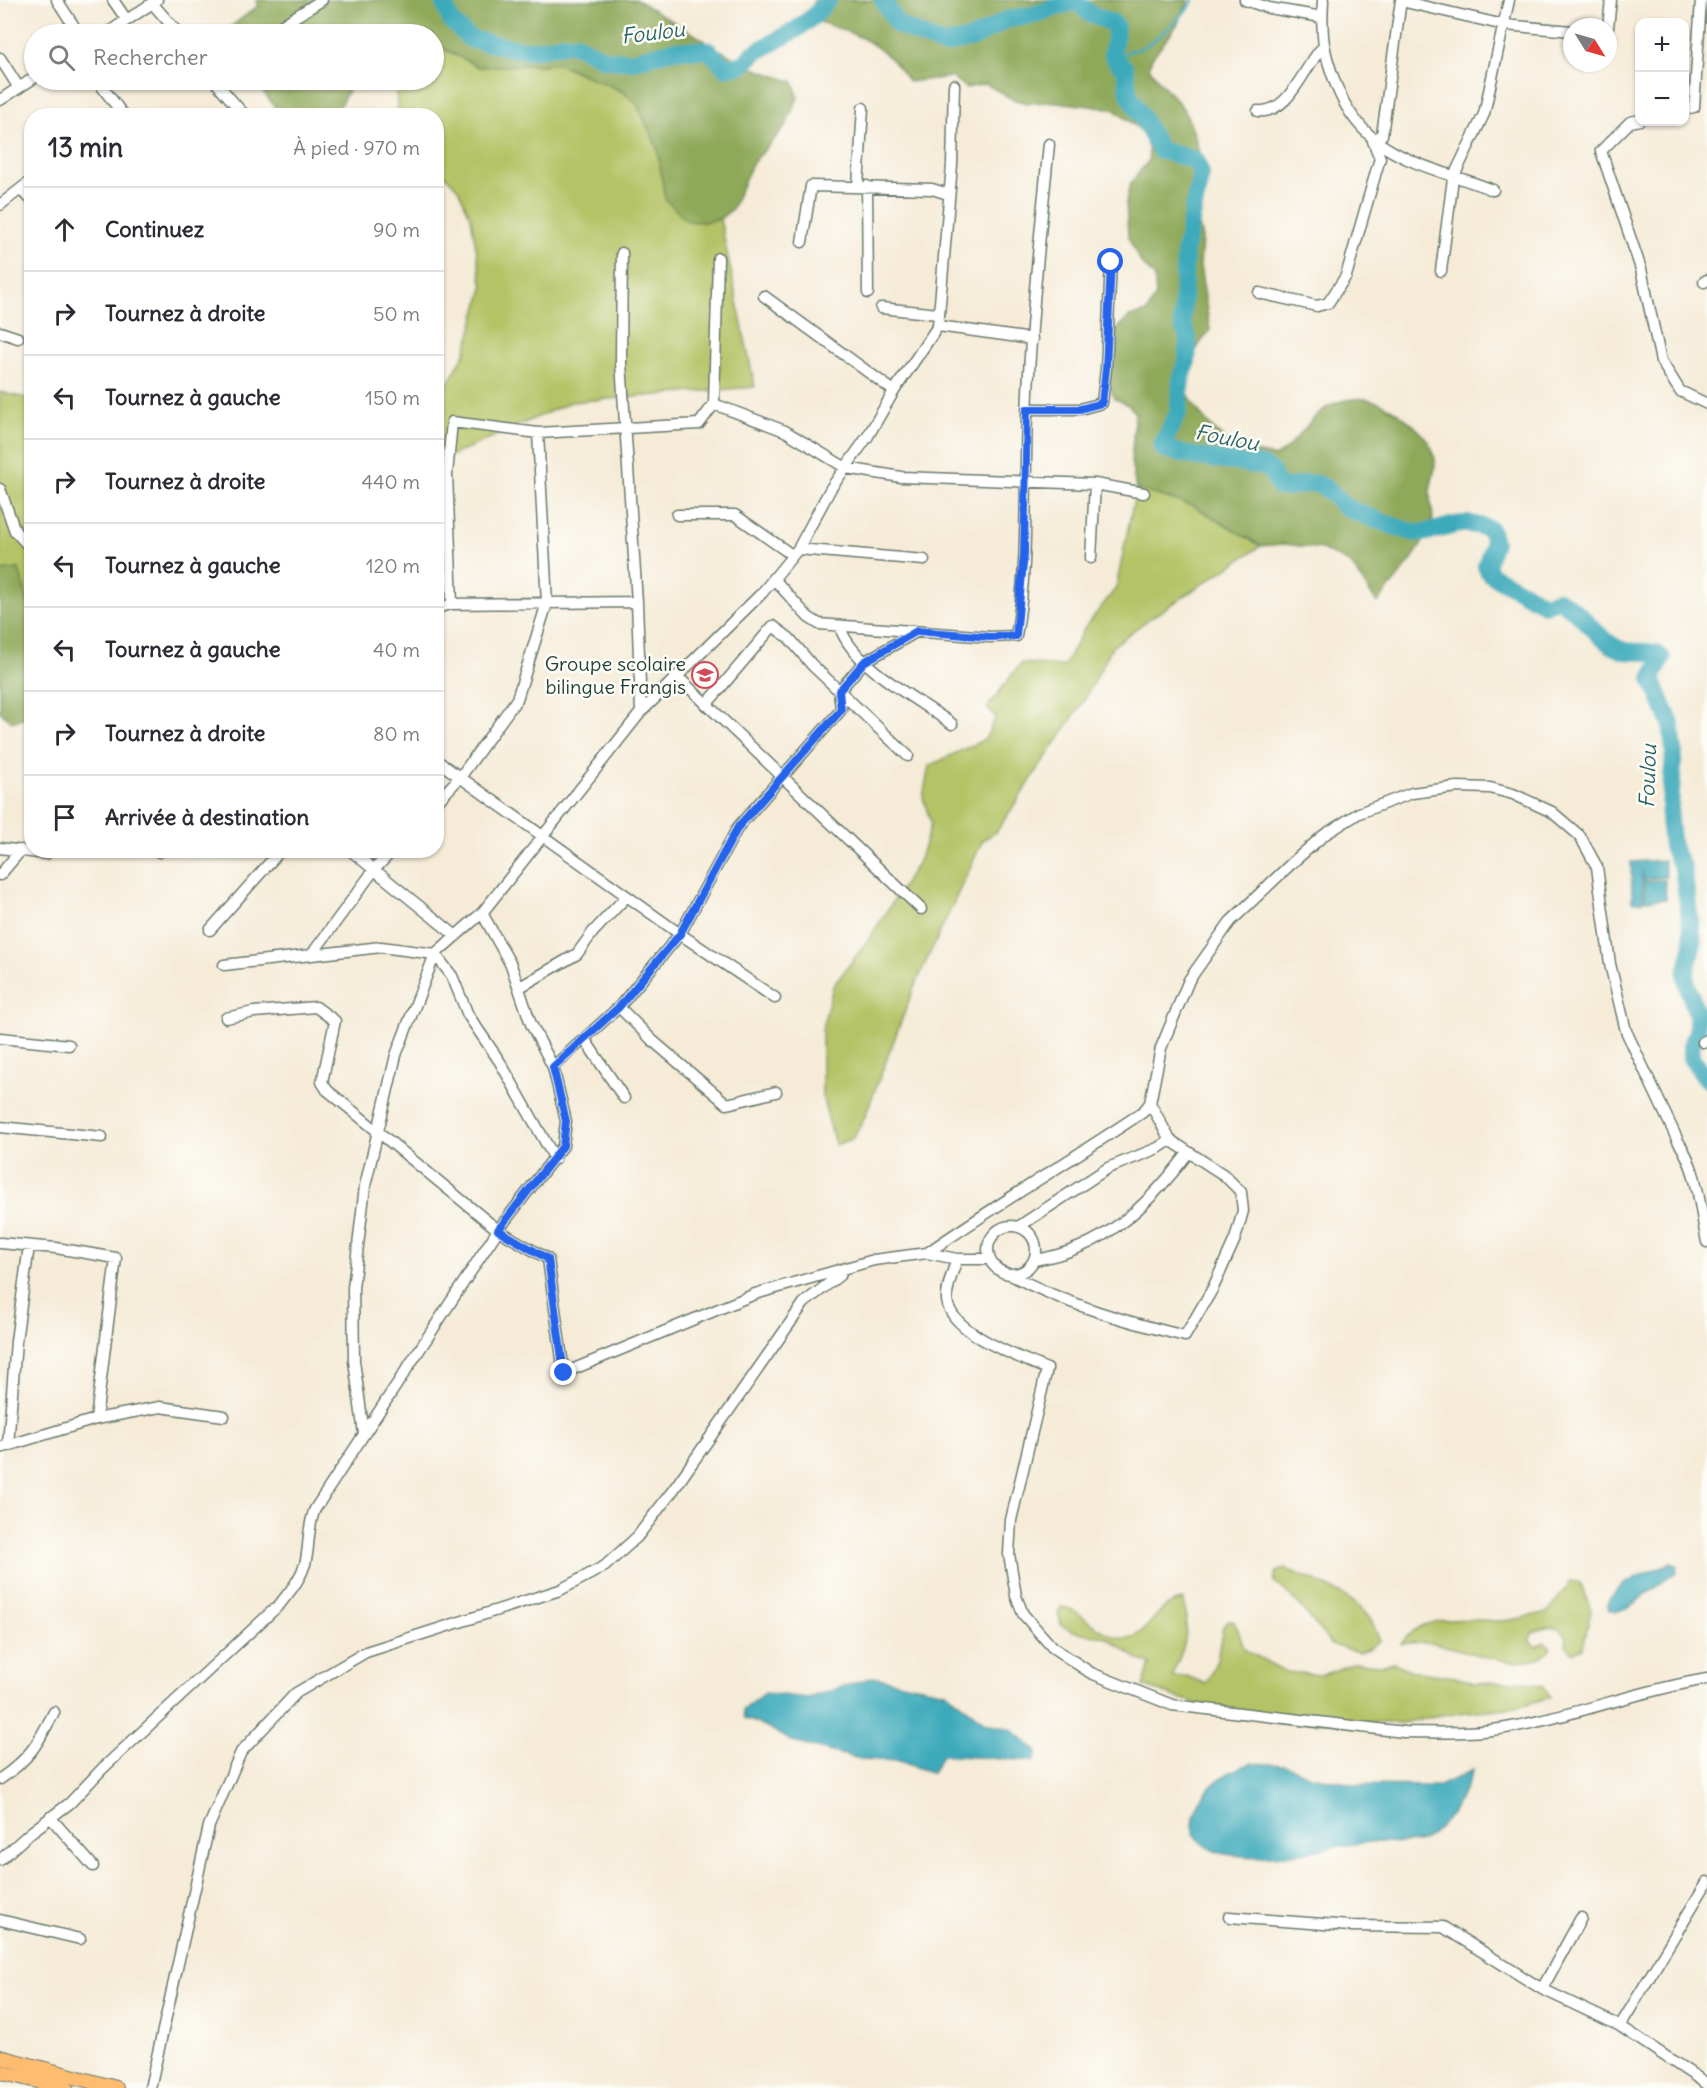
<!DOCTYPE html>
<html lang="fr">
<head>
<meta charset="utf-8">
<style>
	:root { --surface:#fff; --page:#f7f7f7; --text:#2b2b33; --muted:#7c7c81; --line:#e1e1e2 }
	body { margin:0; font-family:Delius,sans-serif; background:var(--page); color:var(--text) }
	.controls { position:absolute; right:18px; top:18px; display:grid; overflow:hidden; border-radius:12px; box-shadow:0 2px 4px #0004 }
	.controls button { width:54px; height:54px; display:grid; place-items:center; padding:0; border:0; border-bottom:2px solid var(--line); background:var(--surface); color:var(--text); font:30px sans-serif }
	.compass { position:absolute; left:1563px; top:18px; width:54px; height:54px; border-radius:50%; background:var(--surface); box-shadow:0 2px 4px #0004; rotate:127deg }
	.stop { position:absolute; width:18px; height:18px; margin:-14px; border:4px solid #2563eb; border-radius:50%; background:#fff }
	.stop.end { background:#2563eb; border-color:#fff; box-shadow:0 2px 6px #0008 }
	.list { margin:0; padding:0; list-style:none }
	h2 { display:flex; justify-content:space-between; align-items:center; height:78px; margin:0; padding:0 24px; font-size:26px }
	h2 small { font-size:20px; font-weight:400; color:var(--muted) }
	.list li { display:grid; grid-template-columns:39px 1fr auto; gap:18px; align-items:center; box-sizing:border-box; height:84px; padding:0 24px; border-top:2px solid var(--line) }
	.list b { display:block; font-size:22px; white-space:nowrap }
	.list em { font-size:20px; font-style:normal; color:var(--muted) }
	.icon { flex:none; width:33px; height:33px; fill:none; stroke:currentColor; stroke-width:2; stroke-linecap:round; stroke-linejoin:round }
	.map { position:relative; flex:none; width:1707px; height:2088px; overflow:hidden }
	.search { position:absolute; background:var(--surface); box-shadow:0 2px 4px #0004; left:24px; top:24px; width:420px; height:66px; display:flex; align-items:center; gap:15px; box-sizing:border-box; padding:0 21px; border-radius:33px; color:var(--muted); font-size:22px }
	.panel { position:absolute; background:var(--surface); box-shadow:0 2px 4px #0004; left:24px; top:108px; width:420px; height:750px; border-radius:24px }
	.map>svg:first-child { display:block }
	.green { fill:#b4c365; stroke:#6a804c; stroke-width:1.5 }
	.forest { fill:#8fa95a; stroke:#577347; stroke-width:1.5 }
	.water { fill:#3caabb; stroke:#2e7478; stroke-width:1.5 }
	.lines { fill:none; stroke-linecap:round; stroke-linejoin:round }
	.stream { stroke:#3caabb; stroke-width:3 }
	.river { stroke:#3caabb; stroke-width:18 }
	.minor-casing { stroke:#6a7a6d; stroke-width:13 }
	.major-casing { stroke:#6a7a6d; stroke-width:16 }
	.minor { stroke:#fff; stroke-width:10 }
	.major { stroke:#febc70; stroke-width:14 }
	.route { stroke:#2563eb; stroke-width:8 }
	.labels { text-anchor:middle; stroke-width:5; stroke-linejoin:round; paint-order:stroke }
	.poi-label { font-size:20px; fill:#1f3d34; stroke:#fdfcf7; text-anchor:end }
	.water-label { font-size:21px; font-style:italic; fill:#296363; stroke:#fdfcf7 }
</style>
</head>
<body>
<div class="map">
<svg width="1707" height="2088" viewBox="0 0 1707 2088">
	<rect width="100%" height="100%" fill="#fdfcf7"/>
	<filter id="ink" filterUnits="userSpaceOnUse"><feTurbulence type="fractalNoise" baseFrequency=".0167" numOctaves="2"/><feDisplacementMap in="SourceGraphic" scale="12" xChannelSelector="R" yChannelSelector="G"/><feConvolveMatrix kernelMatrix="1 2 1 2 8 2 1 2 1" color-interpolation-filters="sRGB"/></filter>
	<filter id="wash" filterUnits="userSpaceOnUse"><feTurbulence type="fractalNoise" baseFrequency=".008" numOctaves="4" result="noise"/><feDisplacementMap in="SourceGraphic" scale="24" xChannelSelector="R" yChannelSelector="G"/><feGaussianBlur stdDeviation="1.35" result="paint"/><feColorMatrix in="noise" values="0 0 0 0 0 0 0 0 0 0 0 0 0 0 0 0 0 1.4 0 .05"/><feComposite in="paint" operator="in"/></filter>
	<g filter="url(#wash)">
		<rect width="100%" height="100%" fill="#f5ebd7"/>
		<path class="green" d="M434,44l45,23 80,-3 65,28 13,12 20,43 8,52 39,23 16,-3 35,168 -184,15 -134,60v-59l28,-50 18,-65 -12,-70 -13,-29 -21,-22 -1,-51 -38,-1 -3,-35h39z
			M0,392l31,7v216l-12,-46 -19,2z
			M1136,489l58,17 67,40 -112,73 -37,28 -27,52 -88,132 -14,9 -70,150 -49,129 -11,20 -18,6 -13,-50v-66l11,-43 36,-47 51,-80 11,-35 -8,-27 6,-31 56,-27 11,-22 -9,-9 34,-45 43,3 20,-37 32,-41z
			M1285,1569c23,8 67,26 82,46 6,6 9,17 13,25l-11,9 -10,3 -27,-7 -36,-44 -22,-20 2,-9z
			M1571,1581l9,2 11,27 -8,38 -10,4 -7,-7 1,-8c-11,-14 -19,-10 -34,-5l-4,8 7,7 8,-5 7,5c-19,33 -89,1 -118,-4 -10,-2 -22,0 -32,1 21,-32 63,-24 97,-23 16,0 34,-6 50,-9z
			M1184,1600c3,18 4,37 -3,54 -3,9 -8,14 -8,23l14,-1 19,8 11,-24 6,-34 4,-6 6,1c8,9 6,22 14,30l39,21 36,3 32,-12 28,2 12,-2 18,8 43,6 19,6 49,-2 20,5 8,11 -35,10 -76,8 -38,8 -93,-1 -111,-18 -55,-18 7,-22c-20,-7 -24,-14 -40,-24 -16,-9 -31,-3 -49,-15l-3,-12 3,-6c21,1 40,33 66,31 22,-1 28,-36 57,-38z"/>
		<path class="forest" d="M255,0h382l110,66 47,16 4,16 -13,29 -33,37 -20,45 -12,10 -16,3 -17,-1 -22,-22 -8,-52 -20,-43 -13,-12 -65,-28 -80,3 -45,-23v-10h-213l38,-29z
			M814,0h375l-12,25 -25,33 -3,9c9,15 19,23 30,36 11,13 26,58 21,75 -1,6 -5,12 -8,17l10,43 -2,27 10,65c-11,13 -23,33 -24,50 -1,24 33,58 53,68 12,6 23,4 35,9 26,-13 35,-46 65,-55 8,-3 23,-5 32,-2 23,6 62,35 64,60 1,10 -4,22 -5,32 -1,9 5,22 2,31 -11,29 -35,56 -55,80l-26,-39 -29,-15 -38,-5 -23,2 -67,-40 -58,-17 -5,-28 4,-47 -5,-8 -16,-8 -7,-21 9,-47 13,-13 18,-5 9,-17 -2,-19 -13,-13 -13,-26 -2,-35 4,-18 18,-23 1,-9 -5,-19 -31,-24 -56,-7 -30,1 -15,-4 -26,-15 -20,4 -15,-11 -42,5c-30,-46 -59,-49 -108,-66l10,-5z
			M253,80h101l-20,36 -52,-1z
			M19,569l12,46 1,100 -20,7 -12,-10v-141z"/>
		<path class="water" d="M1664,860l2,17 -23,2 -1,-9 1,32h-11l-1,-40z
			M1665,880l1,19 -21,1 -1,-19z
			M1671,1563l6,2 -1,7c-20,13 -38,34 -61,40l-6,-2 -2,-7c12,-23 42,-31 64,-40z
			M873,1677l73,15 40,31 25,6 26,22 -3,10 -92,-6 -10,18 -33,-12 -39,-2 -67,-17 -24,-14 -25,-10 -1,-8 22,-17 43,5z
			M1252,1763l33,2 26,11 47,9 81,1 34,-16c-10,27 -24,54 -49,70 -8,5 -39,2 -50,2 -46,3 -95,20 -142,13 -16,-2 -28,-7 -39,-21 -2,-37 26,-61 59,-71z"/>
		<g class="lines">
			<path class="stream" d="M1118,63l10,-12c17,2 57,-36 65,-51"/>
			<path class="river" d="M443,0l8,21 19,18 48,10 15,1 31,-6h11l29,15 17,2h12l40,-11h35l18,18 18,-4 10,-11 43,-24 18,-14 13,-15
				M883,0l15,25 45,20 31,-7 34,-19 25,-4 43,-14 14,13 23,9 3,4c0,21 -12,27 9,41l4,26 31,56 35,10 6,13 -16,78 -3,73 6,14 -1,23 -6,19 -3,33 -16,32 2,4 29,7 69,10 10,6 7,15c14,3 27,-7 41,-2 11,5 16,14 24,21 8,5 65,27 74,27 30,-1 36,-17 72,-4l4,13 -8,24 4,8 54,30 14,-4c24,11 36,36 59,48 14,8 37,-1 45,10l-10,21 19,45 3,27 -5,69 3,27 11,21 10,75 -7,30 1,11 10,31v17l-6,13v13l16,21"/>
		</g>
	</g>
	<g filter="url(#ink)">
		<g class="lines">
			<defs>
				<path id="minor" d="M57,0l22,34
					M113,0l13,19
					M1245,0l24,8 53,9
					M1323,0c-2,36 0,51 13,85 29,75 91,79 157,105
					M1401,1l103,24 68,6
					M152,3l27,31
					M1608,27l3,-27
					M106,34l51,-34
					M268,34l54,-34
					M0,58l19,30
					M97,80l27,36
					M214,80l31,36
					M0,100l34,-22
					M1684,109l10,-2 7,-107
					M1258,111c32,3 45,-44 65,-64
					M1640,120l-10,2 -29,29 40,118 20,92 19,30 27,13
					M858,186l5,-78
					M867,186l1,107
					M20,190l12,10
					M0,205l32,-25
					M802,242l9,-56 121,3 16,5
					M622,253l-1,110 16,239 4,110
					M718,258l-4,146 71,27 61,37 55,9 194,7 -4,74
					M1441,271l12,-93 31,-64 25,-114
					M1704,282l3,-2
					M1259,293l58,13 11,-3 18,-27 34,-118 -7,-17 9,-6 19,-135
					M764,296l130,95
					M881,308l57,6
					M938,326l94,13
					M0,332l18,6
					M1027,409h53l22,-6 4,-34 5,-107
					M1095,484l49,9
					M0,489l15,42 17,19
					M677,515h58l57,40
					M798,549l126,11
					M773,578l35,39 11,7 171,13 26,-1c13,-71 8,-146 11,-219 3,-91 13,-182 22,-273
					M452,604l-5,-130 5,-52 86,11 161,-9 15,-20
					M436,608l16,-4 185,-2
					M840,627c13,40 78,72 112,97
					M677,676l244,233
					M706,705l67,-79 16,12 23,27 96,91
					M436,760l244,174 58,-107 103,-117 -2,-19 25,-29 52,-30
					M436,803l25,-27 56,-77 30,-96 -9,-170
					M0,848l46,6
					M350,850l106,86
					M159,852l1,-2
					M0,875l21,-25
					M482,913l29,52 20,59 22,43
					M210,930l71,-80
					M312,954l62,-84 19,-20
					M435,954l17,22 16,39 32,47 55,97
					M224,965l157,-18 54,7 47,-41 159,-201 121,-119 36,-44 33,-61 37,-52 26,-45 44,-65 14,-161 2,-80
					M520,987l57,-33 16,-22 33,-35
					M619,1007l34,34 74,63 49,-12
					M226,1018l28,-6 62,-5 19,14 -13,61 5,8 171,140 65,-84 3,-25 -13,-54 66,-60 61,-73 95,64
					M0,1038l69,7
					M585,1040l39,58
					M1703,1042l4,-2
					M0,1127l102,10
					M988 1250a24 24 0 1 1 48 0a24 24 0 1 1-48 0Z
					M1018,1227l90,-59 50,-20 12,-8
					M0,1243l56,5 60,10 -20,161
					M927,1253c71,-49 144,-93 216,-141l7,-9 11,-55 28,-68 41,-58 63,-60 31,-27 35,-22 53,-20 45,-6 33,1 23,6 39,18 28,24 17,31 13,97 16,67 52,110c21,31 21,65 29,101
					M957,1259c-4,12 -11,29 -10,41 3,33 73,57 100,69l-36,151 -2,34 7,42 7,18 29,33 39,26 81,32 232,27c28,0 59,2 88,-2 73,-10 142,-39 215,-51
					M1034,1260c68,-10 114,-54 154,-107
					M1011,1275c56,30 113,46 174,61l28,-48 22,-49 8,-28 -2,-19 -17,-17 -54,-35 -20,-37
					M364,1434l-10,-73 -1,-73 12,-102 31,-131 39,-101
					M8,1446l8,-105 13,-95
					M0,1448l96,-29 64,-12 64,9
					M0,1779c30,-20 38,-36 54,-67
					M50,1817l43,49
					M0,1860l30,-27 40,-30 32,-34 178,-165c10,-13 20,-24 25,-40 5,-18 2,-37 10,-55l183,-279 50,29 16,114 191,-79 119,-34 53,-7 30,6h32
					M1229,1917l121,9 93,1 99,62 78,37 87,58
					M0,1920l80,19
					M1542,1989l39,-71
					M1620,2026l87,-144
					M150,2088l59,-262 32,-74 55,-59 70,-41 194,-62 45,-24 32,-29 37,-48 130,-186 37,-29"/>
				<path id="major" d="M0,2057l116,31
					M0,2072l66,16"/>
			</defs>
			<use href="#minor" class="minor-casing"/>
			<use href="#major" class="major-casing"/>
			<use href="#minor" class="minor"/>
			<use href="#major" class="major"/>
		</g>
	</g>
	<g class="lines" filter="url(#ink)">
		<path class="route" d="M564,1373l-16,-114 -50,-29 65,-84 3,-25 -13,-54 66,-60 61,-73 58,-107 103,-117 -2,-19 25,-29 53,-31 73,6 26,-1 8,-82 3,-145h53l22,-6 4,-34 5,-107"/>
	</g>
	<defs>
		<symbol id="school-ring" viewBox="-11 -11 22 22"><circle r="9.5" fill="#fdfcf7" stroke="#d1495b" stroke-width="1.5"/><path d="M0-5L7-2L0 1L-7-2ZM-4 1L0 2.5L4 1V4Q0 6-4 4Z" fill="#d1495b"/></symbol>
	</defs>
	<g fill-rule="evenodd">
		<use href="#school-ring" x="690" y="660" width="30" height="30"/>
	</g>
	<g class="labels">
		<g class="poi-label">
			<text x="686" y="671">Groupe scolaire<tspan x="686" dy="23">bilingue Frangis</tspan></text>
		</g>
		<g class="water-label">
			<text transform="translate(653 33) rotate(-7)" y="7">Foulou</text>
			<text transform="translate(1227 438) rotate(11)" y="7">Foulou</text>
			<text transform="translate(1648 776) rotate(-88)" y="7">Foulou</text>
		</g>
	</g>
</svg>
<div class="controls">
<button>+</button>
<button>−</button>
</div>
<svg class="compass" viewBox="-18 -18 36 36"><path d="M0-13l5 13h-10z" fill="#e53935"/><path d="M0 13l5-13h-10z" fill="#7c7c81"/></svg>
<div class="stop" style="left:1111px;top:262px"></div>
<div class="stop end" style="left:564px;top:1373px"></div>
<div class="search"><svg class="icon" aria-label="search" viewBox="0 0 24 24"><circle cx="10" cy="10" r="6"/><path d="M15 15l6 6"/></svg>Rechercher</div>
<section class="panel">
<h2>13 min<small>À pied · 970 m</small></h2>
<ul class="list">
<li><svg class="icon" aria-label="ahead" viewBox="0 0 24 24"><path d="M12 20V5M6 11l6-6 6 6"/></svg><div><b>Continuez</b></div><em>90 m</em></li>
<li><svg class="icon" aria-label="right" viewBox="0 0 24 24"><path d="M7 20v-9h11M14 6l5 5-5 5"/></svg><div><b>Tournez à droite</b></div><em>50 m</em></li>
<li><svg class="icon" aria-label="left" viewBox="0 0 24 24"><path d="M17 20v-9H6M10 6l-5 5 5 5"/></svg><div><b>Tournez à gauche</b></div><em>150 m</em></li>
<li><svg class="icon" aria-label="right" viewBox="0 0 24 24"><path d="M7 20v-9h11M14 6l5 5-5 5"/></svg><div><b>Tournez à droite</b></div><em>440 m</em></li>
<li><svg class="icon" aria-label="left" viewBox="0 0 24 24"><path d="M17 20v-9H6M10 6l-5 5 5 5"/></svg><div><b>Tournez à gauche</b></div><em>120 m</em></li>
<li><svg class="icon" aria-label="left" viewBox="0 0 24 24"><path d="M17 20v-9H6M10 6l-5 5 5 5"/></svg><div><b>Tournez à gauche</b></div><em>40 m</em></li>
<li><svg class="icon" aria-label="right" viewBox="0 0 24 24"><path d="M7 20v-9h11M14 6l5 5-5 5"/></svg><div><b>Tournez à droite</b></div><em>80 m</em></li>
<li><svg class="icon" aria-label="arrive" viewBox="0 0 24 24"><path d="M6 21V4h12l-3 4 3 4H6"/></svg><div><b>Arrivée à destination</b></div></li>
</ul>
</section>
</div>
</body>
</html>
